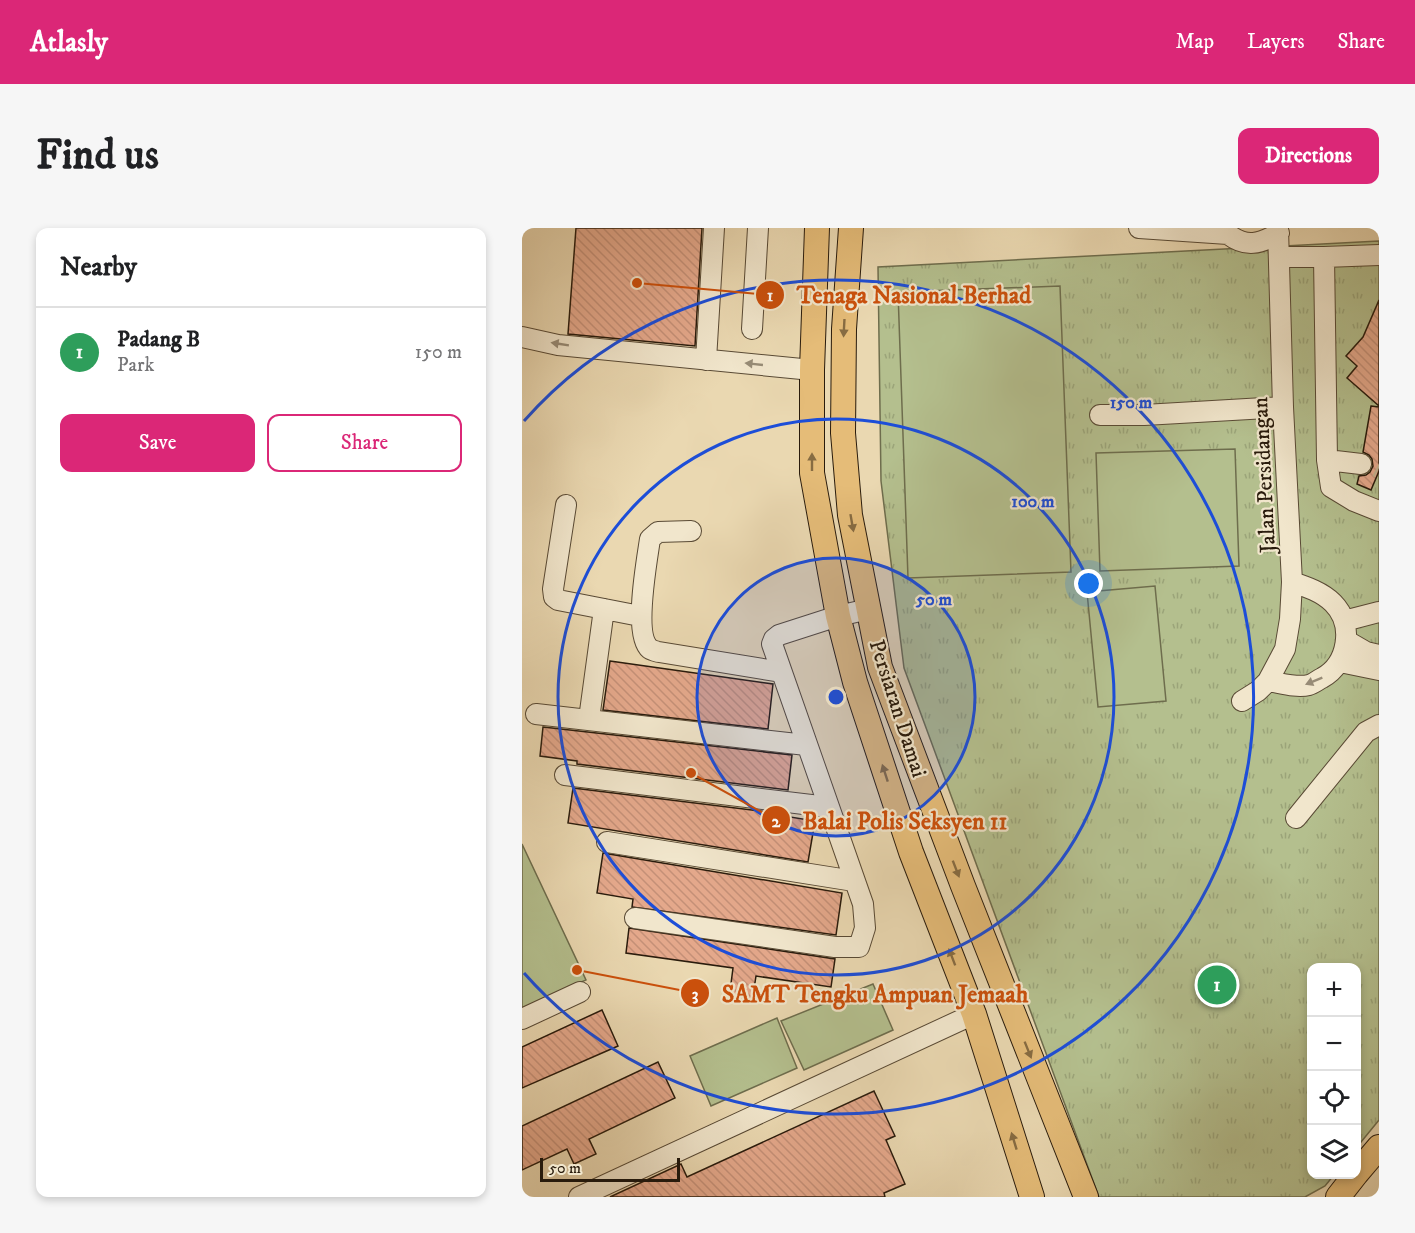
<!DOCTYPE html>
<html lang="en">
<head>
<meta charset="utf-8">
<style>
	:root { --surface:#fff; --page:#f6f6f6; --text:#202124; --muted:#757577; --line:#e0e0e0; --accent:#db2777 }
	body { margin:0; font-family:"IM FELL DW Pica",serif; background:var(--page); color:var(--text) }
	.controls { position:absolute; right:18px; bottom:18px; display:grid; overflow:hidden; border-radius:12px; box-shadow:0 3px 9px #0003 }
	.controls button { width:54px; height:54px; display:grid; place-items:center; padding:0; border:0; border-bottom:2px solid var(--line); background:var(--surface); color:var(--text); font:30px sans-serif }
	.scale { position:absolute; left:18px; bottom:15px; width:140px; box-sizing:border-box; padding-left:6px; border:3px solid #291b0c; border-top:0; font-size:16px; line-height:21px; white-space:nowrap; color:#291b0c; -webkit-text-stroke:4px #f1e6cc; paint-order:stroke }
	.you { position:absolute; left:567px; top:356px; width:21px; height:21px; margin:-15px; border:4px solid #fff; border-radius:50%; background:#1a73e8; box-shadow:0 0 0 9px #1a73e833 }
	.badge { display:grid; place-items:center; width:39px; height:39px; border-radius:50%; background:var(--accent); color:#fff; font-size:20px; font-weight:700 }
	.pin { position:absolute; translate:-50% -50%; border:3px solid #fff; box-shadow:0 2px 6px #0006 }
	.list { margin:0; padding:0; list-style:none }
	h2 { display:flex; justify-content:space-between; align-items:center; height:78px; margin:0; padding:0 24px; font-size:26px }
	h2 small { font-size:20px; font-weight:400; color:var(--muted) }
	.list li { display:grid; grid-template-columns:39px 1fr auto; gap:18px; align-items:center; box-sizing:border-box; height:90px; padding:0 24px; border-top:2px solid var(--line) }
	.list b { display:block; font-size:22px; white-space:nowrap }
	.list p { margin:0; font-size:20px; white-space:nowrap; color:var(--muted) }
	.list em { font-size:20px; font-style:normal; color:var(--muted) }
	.actions { display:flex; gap:12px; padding:18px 24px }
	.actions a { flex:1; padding:14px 0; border:2px solid var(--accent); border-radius:12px; text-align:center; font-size:21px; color:var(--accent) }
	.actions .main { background:var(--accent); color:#fff }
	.icon { flex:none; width:33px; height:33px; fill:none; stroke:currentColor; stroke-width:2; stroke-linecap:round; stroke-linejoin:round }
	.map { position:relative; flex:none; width:857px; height:969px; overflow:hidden; border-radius:12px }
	header { display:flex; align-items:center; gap:36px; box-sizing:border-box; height:84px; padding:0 30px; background:var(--accent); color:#fff }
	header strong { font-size:28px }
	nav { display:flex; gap:33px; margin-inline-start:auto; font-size:21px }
	.intro { display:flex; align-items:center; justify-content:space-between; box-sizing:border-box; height:144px; padding:0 36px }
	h1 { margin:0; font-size:42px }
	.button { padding:15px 27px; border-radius:12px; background:var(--accent); color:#fff; font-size:21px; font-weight:700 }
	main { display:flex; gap:36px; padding:0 36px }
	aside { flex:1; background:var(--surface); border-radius:12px; box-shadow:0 3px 9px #0003 }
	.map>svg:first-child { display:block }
	.park { fill:url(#park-tufts); stroke:#6e6d4d; stroke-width:1.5 }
	.pitch { fill:#b4bf8e; stroke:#6e6d4d; stroke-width:1.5 }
	.building { fill:url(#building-back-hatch); stroke:#291b0c; stroke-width:1.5 }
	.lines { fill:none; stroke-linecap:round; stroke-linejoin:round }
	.minor-tunnel { stroke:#c3b290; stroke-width:20; stroke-dasharray:20 10; stroke-linecap:butt }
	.minor-casing { stroke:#594a35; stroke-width:22 }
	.major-casing { stroke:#291b0c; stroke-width:26 }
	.minor { stroke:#f1e6cc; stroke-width:20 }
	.major { stroke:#e5bc78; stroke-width:24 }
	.oneway { fill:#876c42 }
	.oneway2 { fill:#978b76 }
	.ring { fill:none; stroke:#1d4ed8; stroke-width:3 }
	.labels { text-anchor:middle; stroke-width:4.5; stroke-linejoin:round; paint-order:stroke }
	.street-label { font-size:22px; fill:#291b0c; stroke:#f1e6cc }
	.centre { fill:#1d4ed8; stroke:#f1e6cc; stroke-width:3 }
	.ring-label { font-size:18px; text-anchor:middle; font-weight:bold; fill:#1d4ed8; stroke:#f1e6cc; stroke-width:4.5; stroke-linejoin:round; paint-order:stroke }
	.leader { fill:none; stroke:#cb500c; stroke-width:2 }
	.callout-dot { fill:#cb500c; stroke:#f1e6cc; stroke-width:2 }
	.mark-label { font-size:18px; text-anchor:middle; font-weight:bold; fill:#fff }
	.callout-label { font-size:24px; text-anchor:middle; font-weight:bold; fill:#cb500c; stroke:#f1e6cc; stroke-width:4.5; stroke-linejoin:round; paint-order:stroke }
</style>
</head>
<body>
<header>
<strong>Atlasly</strong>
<nav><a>Map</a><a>Layers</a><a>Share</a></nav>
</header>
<div class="intro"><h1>Find us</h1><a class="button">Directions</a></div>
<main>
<aside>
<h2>Nearby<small></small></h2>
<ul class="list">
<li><span class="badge" style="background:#2e9e5b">1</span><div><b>Padang B</b><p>Park</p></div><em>150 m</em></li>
</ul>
<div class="actions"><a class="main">Save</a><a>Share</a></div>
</aside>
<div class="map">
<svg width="857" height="969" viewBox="0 0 857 969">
	<defs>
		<pattern id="park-tufts" width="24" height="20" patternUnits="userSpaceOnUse" patternTransform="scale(1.5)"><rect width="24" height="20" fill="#b4bf8e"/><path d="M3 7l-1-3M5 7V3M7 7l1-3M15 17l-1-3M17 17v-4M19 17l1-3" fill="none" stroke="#9ba479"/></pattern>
		<pattern id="building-back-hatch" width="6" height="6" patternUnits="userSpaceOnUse" patternTransform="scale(1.5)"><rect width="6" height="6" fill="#e4a88b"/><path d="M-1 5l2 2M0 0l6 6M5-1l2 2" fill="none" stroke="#c49077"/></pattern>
	</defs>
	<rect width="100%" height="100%" fill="#ead8b1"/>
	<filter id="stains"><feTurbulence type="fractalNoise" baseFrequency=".00333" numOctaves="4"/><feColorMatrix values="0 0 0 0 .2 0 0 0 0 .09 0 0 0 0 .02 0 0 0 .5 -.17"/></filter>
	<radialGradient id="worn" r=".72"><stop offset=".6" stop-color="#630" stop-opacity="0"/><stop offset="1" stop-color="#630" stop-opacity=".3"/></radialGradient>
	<path class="park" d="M857,13v879l-22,27 -1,-179h-44v206l22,1 -9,11 -20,11h-206l-195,-529 -23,-187 -3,-214z"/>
	<path class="pitch" d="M538,58l11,286 -163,6 -10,-286z
		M713,221l4,117 -139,5 -4,-118z
		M633,358l11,115 -68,6 -11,-115z
		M0,616l64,136 -64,29z
		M351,756l20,46 -89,40 -23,-49z
		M255,790l20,50 -86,38 -21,-50z"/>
	<path class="building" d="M54,0h126l-7,118 -127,-12z
		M857,72v106l-32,-28 10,-12 -11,-10 17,-19z
		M849,178l8,1v64l-8,19 -14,-6 2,-8 7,-1 4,-3 3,-6 -1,-7 -3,-4 -6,-3z
		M88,433l163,23 -5,45 -165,-19z
		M21,499l249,28 -4,35 -211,-26v-3l-37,-5z
		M51,560l212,26 -1,2 31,5 -7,41 -240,-39z
		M81,625l239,40 -6,42 -204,-28 1,-8 -36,-6z
		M107,700l206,31 -4,28 -75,-11 -4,26 -23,-3 4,-31 -107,-15z
		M80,782l16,36 -96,42v-41z
		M136,834l17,36 -86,41 7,15 -22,10 -7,-15 -45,21v-44z
		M352,863l21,45 -9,4 19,44 -21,9 1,4h-275l71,-33 6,13z"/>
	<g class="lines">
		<path class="minor-tunnel" d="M855,239l2,1"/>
		<defs>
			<path id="minor" d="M617,0l89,6c18,14 32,10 51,-1
				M757,29h45l55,-2
				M802,29l3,203 4,27 23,14 25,10
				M230,101l6,-101
				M0,109l36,8 254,25
				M184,132l8,-132
				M578,187h44l139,-8
				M805,232l34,4
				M44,277l-13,84 1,8 4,3 82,16
				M169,303l-33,1 -8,7c-3,21 -17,96 0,110 1,1 8,3 9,3l122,20
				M822,393l35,-9
				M825,413l19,11 13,3
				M818,434l39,8
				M746,453c13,2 28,7 41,4 4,-1 9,-5 13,-7 26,-14 33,-53 11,-75 -11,-11 -26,-16 -41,-21
				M720,473l16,-10 10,-10 17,-32 5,-30 2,-37 -9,-175 -5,-179
				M14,486l270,31
				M67,491l15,-110
				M43,547l263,32
				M774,590l70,-86 13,-7
				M85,614l247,39
				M113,690l200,29h24l6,-19 -2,-24 -91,-260 2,-5 5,-4 59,-19 31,-7
				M0,791l58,-27
				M57,969l395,-183"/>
			<path id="major" d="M295,0l-5,142v103l26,143 17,66 56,170 63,162 58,183
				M329,0l-7,101 -1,104 7,82 30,152 83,219 123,311
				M834,946l23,-27
				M816,969l18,-23"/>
		</defs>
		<use href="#minor" class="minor-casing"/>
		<use href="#major" class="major-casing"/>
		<use href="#minor" class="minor"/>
		<use href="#major" class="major"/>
	</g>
	<defs><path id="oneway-solid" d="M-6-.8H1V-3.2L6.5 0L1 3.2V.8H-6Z" transform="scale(1.5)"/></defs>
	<g class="oneway">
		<use href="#oneway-solid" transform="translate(322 100) rotate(93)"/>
		<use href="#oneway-solid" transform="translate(290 234) rotate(-90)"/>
		<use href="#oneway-solid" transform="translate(330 295) rotate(80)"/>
		<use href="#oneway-solid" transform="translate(363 545) rotate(-108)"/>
		<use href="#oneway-solid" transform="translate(434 641) rotate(69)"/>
		<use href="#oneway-solid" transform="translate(430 729) rotate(-111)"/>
		<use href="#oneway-solid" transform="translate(506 822) rotate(68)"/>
		<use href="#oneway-solid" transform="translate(492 913) rotate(-107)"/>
	</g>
	<g class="oneway2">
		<use href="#oneway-solid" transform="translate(38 116) rotate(-171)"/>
		<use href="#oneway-solid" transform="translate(232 136) rotate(-174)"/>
		<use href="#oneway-solid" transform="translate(792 453) rotate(158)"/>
	</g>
	<circle cx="314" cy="469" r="139" fill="#1d4ed8" fill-opacity=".12"/>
	<g class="ring">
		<circle cx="314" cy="469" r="139"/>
		<circle cx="314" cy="469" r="278"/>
		<path d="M2 193A417 417 0 1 1 2 745"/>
	</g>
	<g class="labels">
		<g class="street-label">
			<text transform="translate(741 247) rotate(-93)" y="8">Jalan Persidangan</text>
			<text transform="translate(377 480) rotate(72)" y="8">Persiaran Damai</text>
		</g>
	</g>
	<circle cx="314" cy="469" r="9" class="centre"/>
	<g class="ring-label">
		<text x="609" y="180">150 m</text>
		<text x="511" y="279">100 m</text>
		<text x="412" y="377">50 m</text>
	</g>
	<path class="leader" d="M115 55L248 67M169 545L254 592M55 742L173 765"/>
	<g class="callout-dot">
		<circle cx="115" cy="55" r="6"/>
		<circle cx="169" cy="545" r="6"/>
		<circle cx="55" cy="742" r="6"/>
		<circle cx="248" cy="67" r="15"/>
		<circle cx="254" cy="592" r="15"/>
		<circle cx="173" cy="765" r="15"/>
	</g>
	<g class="mark-label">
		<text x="248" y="73">1</text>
		<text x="254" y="599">2</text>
		<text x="173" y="772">3</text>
	</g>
	<g class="callout-label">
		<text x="392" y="75">Tenaga Nasional Berhad</text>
		<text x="383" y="601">Balai Polis Seksyen 11</text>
		<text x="353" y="774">SAMT Tengku Ampuan Jemaah</text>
	</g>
	<rect width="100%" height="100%" filter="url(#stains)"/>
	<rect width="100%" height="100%" fill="url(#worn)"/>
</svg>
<div class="controls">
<button>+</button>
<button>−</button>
<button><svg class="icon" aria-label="locate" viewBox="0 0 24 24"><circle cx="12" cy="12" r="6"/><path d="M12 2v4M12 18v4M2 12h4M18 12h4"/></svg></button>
<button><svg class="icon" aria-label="layers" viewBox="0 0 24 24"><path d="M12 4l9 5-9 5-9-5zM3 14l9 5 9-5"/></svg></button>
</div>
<div class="scale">50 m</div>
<div class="you"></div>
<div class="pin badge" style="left:695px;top:757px;background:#2e9e5b">1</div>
</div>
</main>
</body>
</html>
